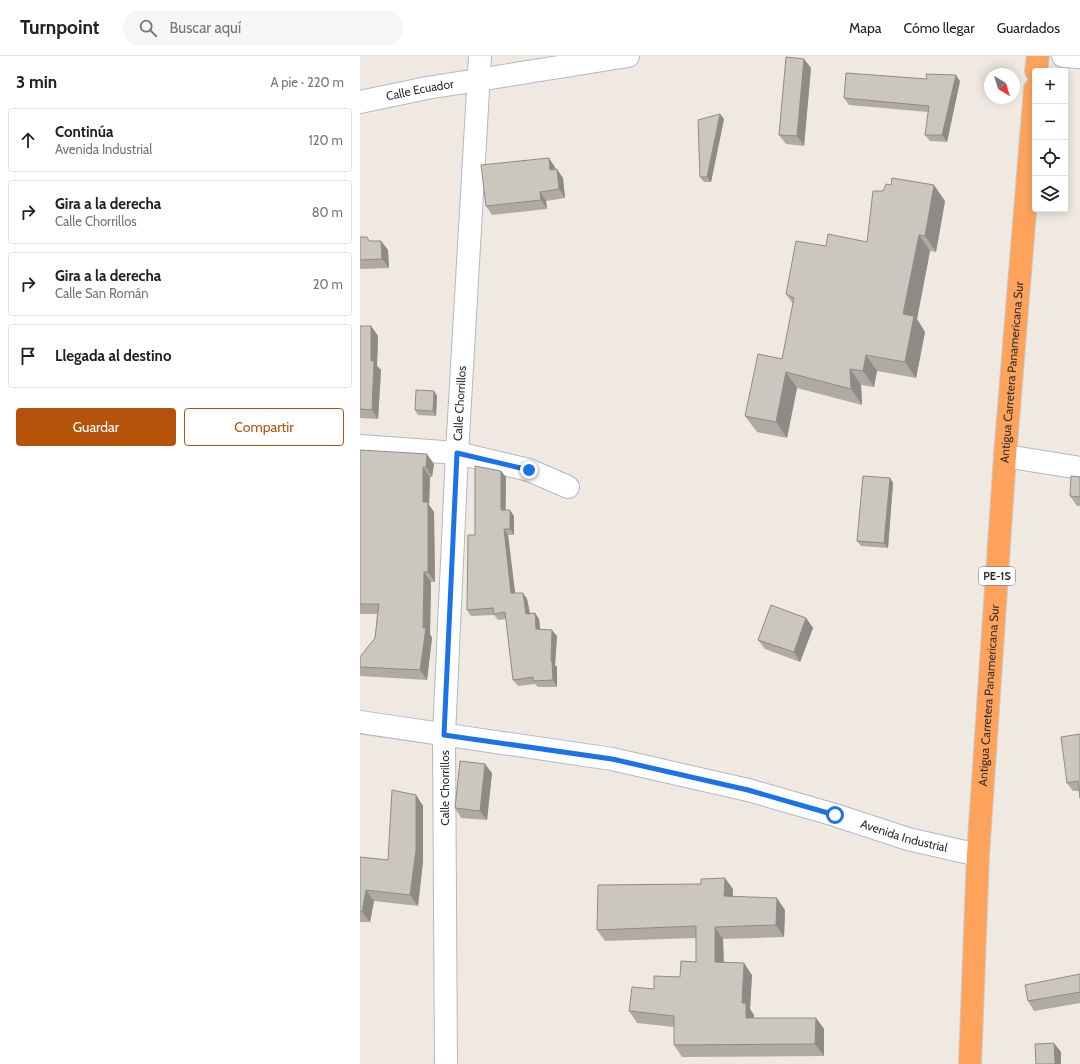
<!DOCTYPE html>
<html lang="es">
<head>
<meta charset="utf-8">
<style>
	:root { --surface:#fff; --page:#f6f6f6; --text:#222; --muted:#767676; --line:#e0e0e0; --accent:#b45309 }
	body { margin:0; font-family:Cabin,sans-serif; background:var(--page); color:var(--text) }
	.controls { position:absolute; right:12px; top:12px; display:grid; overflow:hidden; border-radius:4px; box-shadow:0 2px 10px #0003 }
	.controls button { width:36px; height:36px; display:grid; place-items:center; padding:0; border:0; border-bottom:1px solid var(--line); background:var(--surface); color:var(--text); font:20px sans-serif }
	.compass { position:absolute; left:624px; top:12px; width:36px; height:36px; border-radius:50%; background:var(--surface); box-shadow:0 2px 10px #0003; rotate:142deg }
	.stop { position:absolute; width:12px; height:12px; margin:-9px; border:3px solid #1a73e8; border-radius:50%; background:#fff }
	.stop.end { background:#1a73e8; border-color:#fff; box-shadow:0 1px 4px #0008 }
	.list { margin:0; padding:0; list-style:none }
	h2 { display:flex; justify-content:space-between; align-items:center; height:52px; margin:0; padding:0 16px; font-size:17px }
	h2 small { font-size:13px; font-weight:400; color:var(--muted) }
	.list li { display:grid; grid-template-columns:26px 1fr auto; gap:12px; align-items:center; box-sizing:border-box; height:64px; margin:0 8px 8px; padding:0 8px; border:1px solid var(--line); border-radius:4px }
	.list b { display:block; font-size:15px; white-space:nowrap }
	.list p { margin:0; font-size:13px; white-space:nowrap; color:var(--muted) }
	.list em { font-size:13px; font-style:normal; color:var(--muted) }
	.actions { display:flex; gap:8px; padding:12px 16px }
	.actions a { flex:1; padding:9px 0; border:1px solid var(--accent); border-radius:4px; text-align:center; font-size:14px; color:var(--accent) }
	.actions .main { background:var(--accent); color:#fff }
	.icon { flex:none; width:22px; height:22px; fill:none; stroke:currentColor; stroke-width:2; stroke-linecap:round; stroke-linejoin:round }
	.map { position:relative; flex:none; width:720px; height:1008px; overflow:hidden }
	header { display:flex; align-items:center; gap:24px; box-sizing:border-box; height:56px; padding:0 20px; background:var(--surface); border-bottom:1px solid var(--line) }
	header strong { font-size:19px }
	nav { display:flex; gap:22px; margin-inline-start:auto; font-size:14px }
	.search { width:280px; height:36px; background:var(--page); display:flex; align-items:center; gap:10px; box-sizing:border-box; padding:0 14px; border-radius:22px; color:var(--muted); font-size:15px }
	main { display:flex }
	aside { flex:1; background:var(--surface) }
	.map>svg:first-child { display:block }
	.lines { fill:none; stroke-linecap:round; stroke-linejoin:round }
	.minor-casing { stroke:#b4b7c1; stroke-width:24 }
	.highway-casing { stroke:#c9c9c9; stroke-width:24 }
	.minor { stroke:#fff; stroke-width:22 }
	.highway { stroke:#ffa35c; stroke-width:22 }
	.wall { fill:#afaba4 }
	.shaded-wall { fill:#8e8b86 }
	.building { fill:#cbc7bf; stroke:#8e8b86 }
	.route { stroke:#1a73e8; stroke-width:5 }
	.labels { text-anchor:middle; stroke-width:4; stroke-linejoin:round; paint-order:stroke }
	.shield { fill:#fff; stroke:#6d6d6d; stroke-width:1 }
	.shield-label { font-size:11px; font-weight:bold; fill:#2e2e2e }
	.street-label { font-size:12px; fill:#2e2e2e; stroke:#fff }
</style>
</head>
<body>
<header>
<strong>Turnpoint</strong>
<div class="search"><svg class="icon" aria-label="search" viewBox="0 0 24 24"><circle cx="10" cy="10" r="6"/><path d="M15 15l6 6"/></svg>Buscar aquí</div>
<nav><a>Mapa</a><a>Cómo llegar</a><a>Guardados</a></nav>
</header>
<main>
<aside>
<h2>3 min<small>A pie · 220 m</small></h2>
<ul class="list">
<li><svg class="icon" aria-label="ahead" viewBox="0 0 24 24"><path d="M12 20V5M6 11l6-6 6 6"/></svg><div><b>Continúa</b><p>Avenida Industrial</p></div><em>120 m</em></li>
<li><svg class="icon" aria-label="right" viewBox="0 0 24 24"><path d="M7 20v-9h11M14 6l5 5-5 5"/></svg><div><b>Gira a la derecha</b><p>Calle Chorrillos</p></div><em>80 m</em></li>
<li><svg class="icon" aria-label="right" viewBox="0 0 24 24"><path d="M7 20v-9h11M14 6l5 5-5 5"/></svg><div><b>Gira a la derecha</b><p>Calle San Román</p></div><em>20 m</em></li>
<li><svg class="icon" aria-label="arrive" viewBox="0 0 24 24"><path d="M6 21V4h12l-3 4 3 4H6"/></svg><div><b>Llegada al destino</b></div></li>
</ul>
<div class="actions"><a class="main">Guardar</a><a>Compartir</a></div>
</aside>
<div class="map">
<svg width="720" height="1008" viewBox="0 0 720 1008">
	<rect width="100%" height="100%" fill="#efe9e1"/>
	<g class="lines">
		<defs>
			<g id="minor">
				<path d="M703,0l17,1"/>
				<path id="s1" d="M0,46l67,-14 201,-32"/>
				<path d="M0,390l97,7 72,17 39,17"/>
				<path d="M645,400l75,12"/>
				<path id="s2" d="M0,666l252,37 136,31 87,25 73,24 70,16"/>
				<path id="s3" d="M86,1008l-2,-329 13,-282 23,-397"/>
			</g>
			<g id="highway">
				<path d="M676,15l2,-15"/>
				<path id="s4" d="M610,1008l8,-209 27,-399 30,-367"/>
			</g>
		</defs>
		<use href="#minor" class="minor-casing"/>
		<use href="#highway" class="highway-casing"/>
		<use href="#minor" class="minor"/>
		<use href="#highway" class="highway"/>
	</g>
	<path class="wall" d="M444,3l7,9 -7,78 -18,-2 -7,-9z
		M600,25l-13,61 -17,-1 -5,-6 3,-23 -79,-7 -5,-7z
		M360,58l4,5 -13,63h-7l-4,-5z
		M195,111v2l8,9 2,20 -19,3 1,8 -55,6 -6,-9z
		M585,145l-9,51 -6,-1 -13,68 8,13 -9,46 -39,-7 -3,16 -13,-2 1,20 -65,-17 -10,50 -30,-6 -12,-16 37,-57 11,-55 -7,-10 40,-48 41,-4z
		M0,181l10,4h11l7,9 1,18 -29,1z
		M0,270h11l7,10 -1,30 4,4 -3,49 -18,-1v3z
		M74,335l3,5 -1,20 -18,-1 -3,-5z
		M0,394l74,14 -2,13h-2l-1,28 5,7 1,70h-4l-1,52 2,4 -5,42 -67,-4v-19l15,-19 2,-24h-17z
		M141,415l5,6v33l8,6v19h-6l7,58h8l4,6 3,14h5l4,6 1,10 17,7 -2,29 2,2v20h-19l-3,-3 -17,2 -5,-6 -7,-61 -8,1 -4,-5 -23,1 -4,-6 8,-75z
		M720,421v29h-3l-7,-10z
		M530,422l3,5 -5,65 -27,-2 -4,-5z
		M446,562l7,10 -13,34 -35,-13 -7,-9z
		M720,678l-1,57h-6l-6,-8z
		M132,717l-5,47 -26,-2 -6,-10z
		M56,739l7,11v55l-5,45 -44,-5 -4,21h-10v-65l28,3z
		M373,833v8l52,13 -1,27 -61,2 1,23 28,13 -2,34 4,6v3h62l8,11v27l-142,1 -8,-12v-18l-37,-4 -8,-12 25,-22 26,-12 16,-15v-24l-91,3 -8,-11z
		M720,918v29l-46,8 -6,-10z"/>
	<path class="shaded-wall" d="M444,3l7,9 -7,78 -7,-10z
		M596,19l4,6 -13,61 -5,-7z
		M360,58l4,5 -13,63 -4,-5z
		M189,102l6,9 1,12 -6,-9z
		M197,113l6,9 2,20 -6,-9z
		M574,129l11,16 -9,51 -11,-16z
		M180,136l6,9 1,8 -6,-9z
		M559,179l11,16 -13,68 8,13 -9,46 -11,-16 -2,-48z
		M21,185l7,9 1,18 -7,-9z
		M11,270l7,10 -1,30 4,4 -3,49 -6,-9 -1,-49z
		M506,299l11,16 -3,16 -11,-16z
		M490,313l11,16 1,20 -11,-16z
		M426,316l11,16 -10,50 -11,-16z
		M74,335l3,5 -1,20 -3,-5z
		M67,398l7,10 -2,13 -6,-10z
		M63,411l7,10 -1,28 5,7 1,70 -7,-10 -5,-70z
		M141,415l5,6 -1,39 -4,-6z
		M530,422l3,5 -5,65 -4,-5z
		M150,454l4,6v19l-4,-6z
		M144,473l4,6 8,65 -5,-7z
		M64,516l7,10 -1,52 2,4 -5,42 -7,-10 3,-42z
		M163,537l4,6 4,21 -5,-6z
		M175,557l4,6 2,17 -5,-7z
		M446,562l7,10 -13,34 -6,-10z
		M192,574l5,6 -2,29 2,2v20l-4,-7 -2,-19z
		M125,708l7,9 -5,47 -7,-9z
		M56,739l7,11v55l-5,45 -8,-11z
		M365,822l8,11 -1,19 -8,-12z
		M6,834l8,11 -4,21 -8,-10z
		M417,842l8,12 -1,27 -8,-12z
		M355,871l8,12 1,34 -9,-11z
		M384,907l8,12 -2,34 4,6v15l-8,-12 -4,-15z
		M456,962l8,11v27l-9,-12z
		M694,987l7,9v12h-6z"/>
	<path class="building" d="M426,1l18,2 -7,77 -18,-1z
		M486,17l81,6 -1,-5 30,1 -14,60h-17l4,-29 -85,-8z
		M360,58l-13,63h-7l-2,-57z
		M189,102l1,12 7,-1 2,20 -19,3 1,8 -55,6 -5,-41z
		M532,122l42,7 -9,51 -6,-1 -16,79 11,2 -9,46 -39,-7 -3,16 -13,-2 1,20 -65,-17 -10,50 -31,-6 13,-62 24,5 12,-61 -8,-4 10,-53 30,5 2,-12 39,8 6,-51h10l3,-7 5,1z
		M0,181h7l2,4h12l1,18 -22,1z
		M0,270h11v35h3l-2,49 -12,-1z
		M56,334l18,1 -1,20 -18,-1z
		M0,394l67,4 -1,13h-3v35h5v70h-4l-1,56h3l-6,42 -60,-3v-10l15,-19 4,-34h-19z
		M115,410l26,5v39h9v19h-6l7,64h12l3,21 9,-1 1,16 16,1 -1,31h1l1,19 -20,1v-4l-20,3 -8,-68 -11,2 -1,-6 -26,2 1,-75h7z
		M503,420l27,2 -6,65 -27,-2z
		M711,420l9,1v20l-10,-1z
		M411,549l35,13 -12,34 -36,-12z
		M720,678v64l-2,-17 -11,2 -6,-46z
		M100,705l25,3 -5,47 -25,-3z
		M32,734l24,5v55l-6,45 -44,-5 -4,22 -2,-1v-54l28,3z
		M365,822l-1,18 53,2 -1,27 -61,2v35l29,1 -2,40h4v15h70l-1,26 -141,1v-29l-45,-5 3,-24 22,2v-13l26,1 1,-16 15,1v-36l-99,4 1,-45 103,-1v-5z
		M720,918v18l-52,9 -3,-16z
		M694,987l1,21h-19l-1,-20z"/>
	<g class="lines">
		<path class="route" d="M169,414l-72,-17 -13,282 168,24 136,31 87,25"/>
	</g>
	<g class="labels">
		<rect class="shield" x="619" y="511" width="36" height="18" rx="3"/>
		<g class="shield-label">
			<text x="637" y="524">PE-1S</text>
		</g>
		<g class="street-label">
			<text dy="4" stroke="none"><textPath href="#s1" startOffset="61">Calle Ecuador</textPath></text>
			<text dy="4" stroke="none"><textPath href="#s4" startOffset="693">Antigua Carretera Panamericana Sur</textPath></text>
			<text dy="4" stroke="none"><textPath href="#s3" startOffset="661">Calle Chorrillos</textPath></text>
			<text dy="4" stroke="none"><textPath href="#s4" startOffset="369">Antigua Carretera Panamericana Sur</textPath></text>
			<text transform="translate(85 732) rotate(-90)" y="4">Calle Chorrillos</text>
			<text dy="4" stroke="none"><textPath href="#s2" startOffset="557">Avenida Industrial</textPath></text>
		</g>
	</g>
</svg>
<div class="controls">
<button>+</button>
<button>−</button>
<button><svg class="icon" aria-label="locate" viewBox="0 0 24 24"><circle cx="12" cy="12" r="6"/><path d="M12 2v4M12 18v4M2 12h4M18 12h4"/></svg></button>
<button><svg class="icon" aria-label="layers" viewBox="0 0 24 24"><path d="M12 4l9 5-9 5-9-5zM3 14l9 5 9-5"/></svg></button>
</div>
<svg class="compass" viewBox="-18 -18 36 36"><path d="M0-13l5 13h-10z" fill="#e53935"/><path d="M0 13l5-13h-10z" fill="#767676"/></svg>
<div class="stop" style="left:475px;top:759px"></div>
<div class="stop end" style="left:169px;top:414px"></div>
</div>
</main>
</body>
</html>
